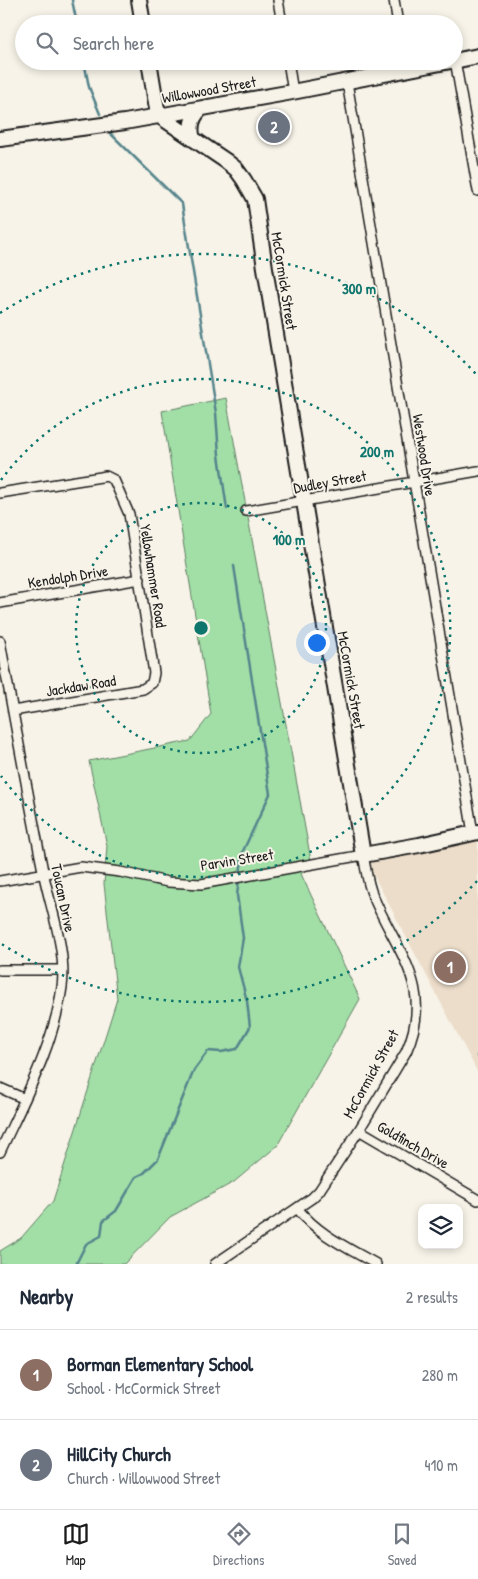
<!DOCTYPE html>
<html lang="en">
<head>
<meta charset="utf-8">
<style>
	:root { --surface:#fff; --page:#f6f6f7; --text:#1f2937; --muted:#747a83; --line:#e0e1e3; --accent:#1c1c1c }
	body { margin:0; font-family:"Patrick Hand",sans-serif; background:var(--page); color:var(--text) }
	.controls { position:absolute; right:15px; bottom:15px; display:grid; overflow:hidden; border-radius:10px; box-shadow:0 2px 8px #0003 }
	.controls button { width:45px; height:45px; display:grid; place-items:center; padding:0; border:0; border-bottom:1px solid var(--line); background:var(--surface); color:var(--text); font:25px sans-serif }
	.you { position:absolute; left:316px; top:642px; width:18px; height:18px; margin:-12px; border:4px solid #fff; border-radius:50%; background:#1a73e8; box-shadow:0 0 0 8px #1a73e833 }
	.badge { display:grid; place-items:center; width:32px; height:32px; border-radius:50%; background:var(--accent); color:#fff; font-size:16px; font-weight:700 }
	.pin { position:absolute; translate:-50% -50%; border:2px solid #fff; box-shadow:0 1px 5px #0006 }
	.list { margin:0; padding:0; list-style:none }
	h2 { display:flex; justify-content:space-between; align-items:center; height:65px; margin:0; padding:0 20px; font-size:21px }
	h2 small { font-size:16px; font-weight:400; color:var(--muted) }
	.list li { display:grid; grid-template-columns:32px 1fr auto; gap:15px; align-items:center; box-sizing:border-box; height:90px; padding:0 20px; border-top:1px solid var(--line) }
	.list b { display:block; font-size:19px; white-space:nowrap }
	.list p { margin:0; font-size:16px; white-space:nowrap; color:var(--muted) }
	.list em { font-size:16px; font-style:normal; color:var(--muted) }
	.icon { flex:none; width:28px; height:28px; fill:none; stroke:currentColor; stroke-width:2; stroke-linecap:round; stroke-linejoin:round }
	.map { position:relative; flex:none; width:478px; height:1264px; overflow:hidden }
	.search { position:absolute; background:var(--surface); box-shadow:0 2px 8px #0003; left:15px; right:15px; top:15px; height:55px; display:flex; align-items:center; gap:12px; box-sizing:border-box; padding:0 18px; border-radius:28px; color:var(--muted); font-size:19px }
	.sheet { height:245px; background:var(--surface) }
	nav { display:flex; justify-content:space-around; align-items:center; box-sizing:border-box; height:70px; border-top:1px solid var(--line); background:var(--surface); font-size:14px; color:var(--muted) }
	nav a { display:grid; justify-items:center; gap:2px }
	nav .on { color:var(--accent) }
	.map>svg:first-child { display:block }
	.built { fill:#ecddca }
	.green { fill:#a2dfa7; stroke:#5f7e62 }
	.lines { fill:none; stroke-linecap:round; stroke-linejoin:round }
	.stream { stroke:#55848c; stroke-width:2.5 }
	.street-casing { stroke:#1c1c1c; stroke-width:12 }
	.secondary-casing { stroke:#1c1c1c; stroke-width:18 }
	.street { stroke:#f7f3e8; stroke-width:9 }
	.secondary { stroke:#f7f3e8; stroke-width:14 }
	.ring { fill:none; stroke:#0f766e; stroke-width:2.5; stroke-dasharray:2.5 5 }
	.labels { text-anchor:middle; stroke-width:4; stroke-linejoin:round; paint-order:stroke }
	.street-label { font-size:15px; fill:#1c1c1c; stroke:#f7f3e8 }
	.centre { fill:#0f766e; stroke:#f7f3e8; stroke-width:2.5 }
	.ring-label { font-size:15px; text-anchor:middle; font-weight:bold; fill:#0f766e; stroke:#f7f3e8; stroke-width:4; stroke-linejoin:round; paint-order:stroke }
</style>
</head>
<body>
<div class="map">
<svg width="478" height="1264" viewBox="0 0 478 1264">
	<rect width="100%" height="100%" fill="#f7f3e8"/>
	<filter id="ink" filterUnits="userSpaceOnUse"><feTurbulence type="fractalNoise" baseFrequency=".02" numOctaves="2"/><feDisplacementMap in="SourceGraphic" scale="10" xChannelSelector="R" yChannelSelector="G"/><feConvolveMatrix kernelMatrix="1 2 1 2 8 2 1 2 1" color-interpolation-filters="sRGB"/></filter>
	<g filter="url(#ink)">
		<path class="built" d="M478,833v240l-112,-212z"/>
		<path class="green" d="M226,398l86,468 -11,8 59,125 -83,147 -43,36 -64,35 -46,47h-124v-13l21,-13 32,-37 64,-202 -13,-115 3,-38 -18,-85 101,-20 21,-27 -49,-303z"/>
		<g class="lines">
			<path class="stream" d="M72,0l5,24
				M84,61l5,26 11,27
				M110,133l72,71 34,209 3,42 8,54
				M234,566l36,228 -27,57 -3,23
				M477,1056h1
				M76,1264l10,-20 15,-8 2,-15 13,-10 20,-34 8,-4 14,-14 36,-89 14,-19 13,1 16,-3 13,-22 -3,-26 -9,-34 5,-29 -6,-43 2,-15"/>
			<defs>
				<path id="street" d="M278,0l4,24
					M394,0l4,24
					M455,60l23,131
					M288,61l5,31
					M347,82l126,751
					M0,493l101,-16 5,-1 8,4 15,34 25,159 -2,10 -9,6 -130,22
					M246,511l232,-40
					M0,603l140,-24
					M0,641c14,77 28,154 43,230 7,36 24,80 19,116 -8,58 -38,113 -62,165
					M0,881l81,-14 39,5 48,10 33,2 162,-29c3,13 4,28 10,41 24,57 62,91 33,156l-47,78 -40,61 -7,7 -97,66
					M0,970h63
					M0,1088l25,11
					M359,1130l119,70
					M297,1208c20,26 51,40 79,56"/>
				<path id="secondary" d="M139,0l4,24
					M149,61l9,54 68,46 10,8 8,11 11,19 10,69 98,587 56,-10 59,-13
					M454,61l24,-5
					M0,139l125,-17 162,-29 164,-32
					M193,139c-4,-13 -1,-23 9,-31"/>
			</defs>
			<use href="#street" class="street-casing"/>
			<use href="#secondary" class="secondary-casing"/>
			<use href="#street" class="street"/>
			<use href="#secondary" class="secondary"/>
		</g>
	</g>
	<g class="ring">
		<circle cx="201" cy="628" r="125"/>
		<path d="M1 480A249 249 0 1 1 1 776"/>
		<path d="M477 881A374 374 0 0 1 0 943M0 313A374 374 0 0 1 477 375"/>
	</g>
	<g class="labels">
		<g class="street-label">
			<text transform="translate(209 90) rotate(-10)" y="5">Willowwood Street</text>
			<text transform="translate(284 281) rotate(81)" y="5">McCormick Street</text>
			<text transform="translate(424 455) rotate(81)" y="5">Westwood Drive</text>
			<text transform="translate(330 482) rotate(-10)" y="5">Dudley Street</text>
			<text transform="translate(153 576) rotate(81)" y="5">Yellowhammer Road</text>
			<text transform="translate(68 577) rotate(-9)" y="5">Kendolph Drive</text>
			<text transform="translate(351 680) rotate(80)" y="5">McCormick Street</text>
			<text transform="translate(81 686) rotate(-9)" y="5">Jackdaw Road</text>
			<text transform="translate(237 860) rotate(-9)" y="5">Parvin Street</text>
			<text transform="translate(63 898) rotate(78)" y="5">Toucan Drive</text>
			<text transform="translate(371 1074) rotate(-61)" y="5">McCormick Street</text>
			<text transform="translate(413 1145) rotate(30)" y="5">Goldfinch Drive</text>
		</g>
	</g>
	<circle cx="201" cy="628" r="8" class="centre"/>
	<g class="ring-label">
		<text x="359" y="294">300 m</text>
		<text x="377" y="457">200 m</text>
		<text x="289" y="545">100 m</text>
	</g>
</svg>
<div class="controls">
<button><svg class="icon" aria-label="layers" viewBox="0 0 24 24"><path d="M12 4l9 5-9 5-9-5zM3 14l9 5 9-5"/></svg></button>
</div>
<div class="you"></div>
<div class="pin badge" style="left:450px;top:967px;background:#8d6e63">1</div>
<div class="pin badge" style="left:274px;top:127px;background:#6b7280">2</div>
<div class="search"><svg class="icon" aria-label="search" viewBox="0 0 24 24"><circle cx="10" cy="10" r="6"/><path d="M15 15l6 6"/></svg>Search here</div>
</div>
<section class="sheet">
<h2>Nearby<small>2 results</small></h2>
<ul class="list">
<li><span class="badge" style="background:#8d6e63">1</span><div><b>Borman Elementary School</b><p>School · McCormick Street</p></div><em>280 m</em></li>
<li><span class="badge" style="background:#6b7280">2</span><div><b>HillCity Church</b><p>Church · Willowwood Street</p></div><em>410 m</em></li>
</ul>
</section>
<nav>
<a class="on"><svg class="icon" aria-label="map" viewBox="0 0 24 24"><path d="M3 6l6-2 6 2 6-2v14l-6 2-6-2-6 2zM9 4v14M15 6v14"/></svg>Map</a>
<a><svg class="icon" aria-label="directions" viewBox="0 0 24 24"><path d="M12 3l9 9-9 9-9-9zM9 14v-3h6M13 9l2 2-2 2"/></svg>Directions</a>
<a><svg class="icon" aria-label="saved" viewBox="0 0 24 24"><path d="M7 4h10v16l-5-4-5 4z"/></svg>Saved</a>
</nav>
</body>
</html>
